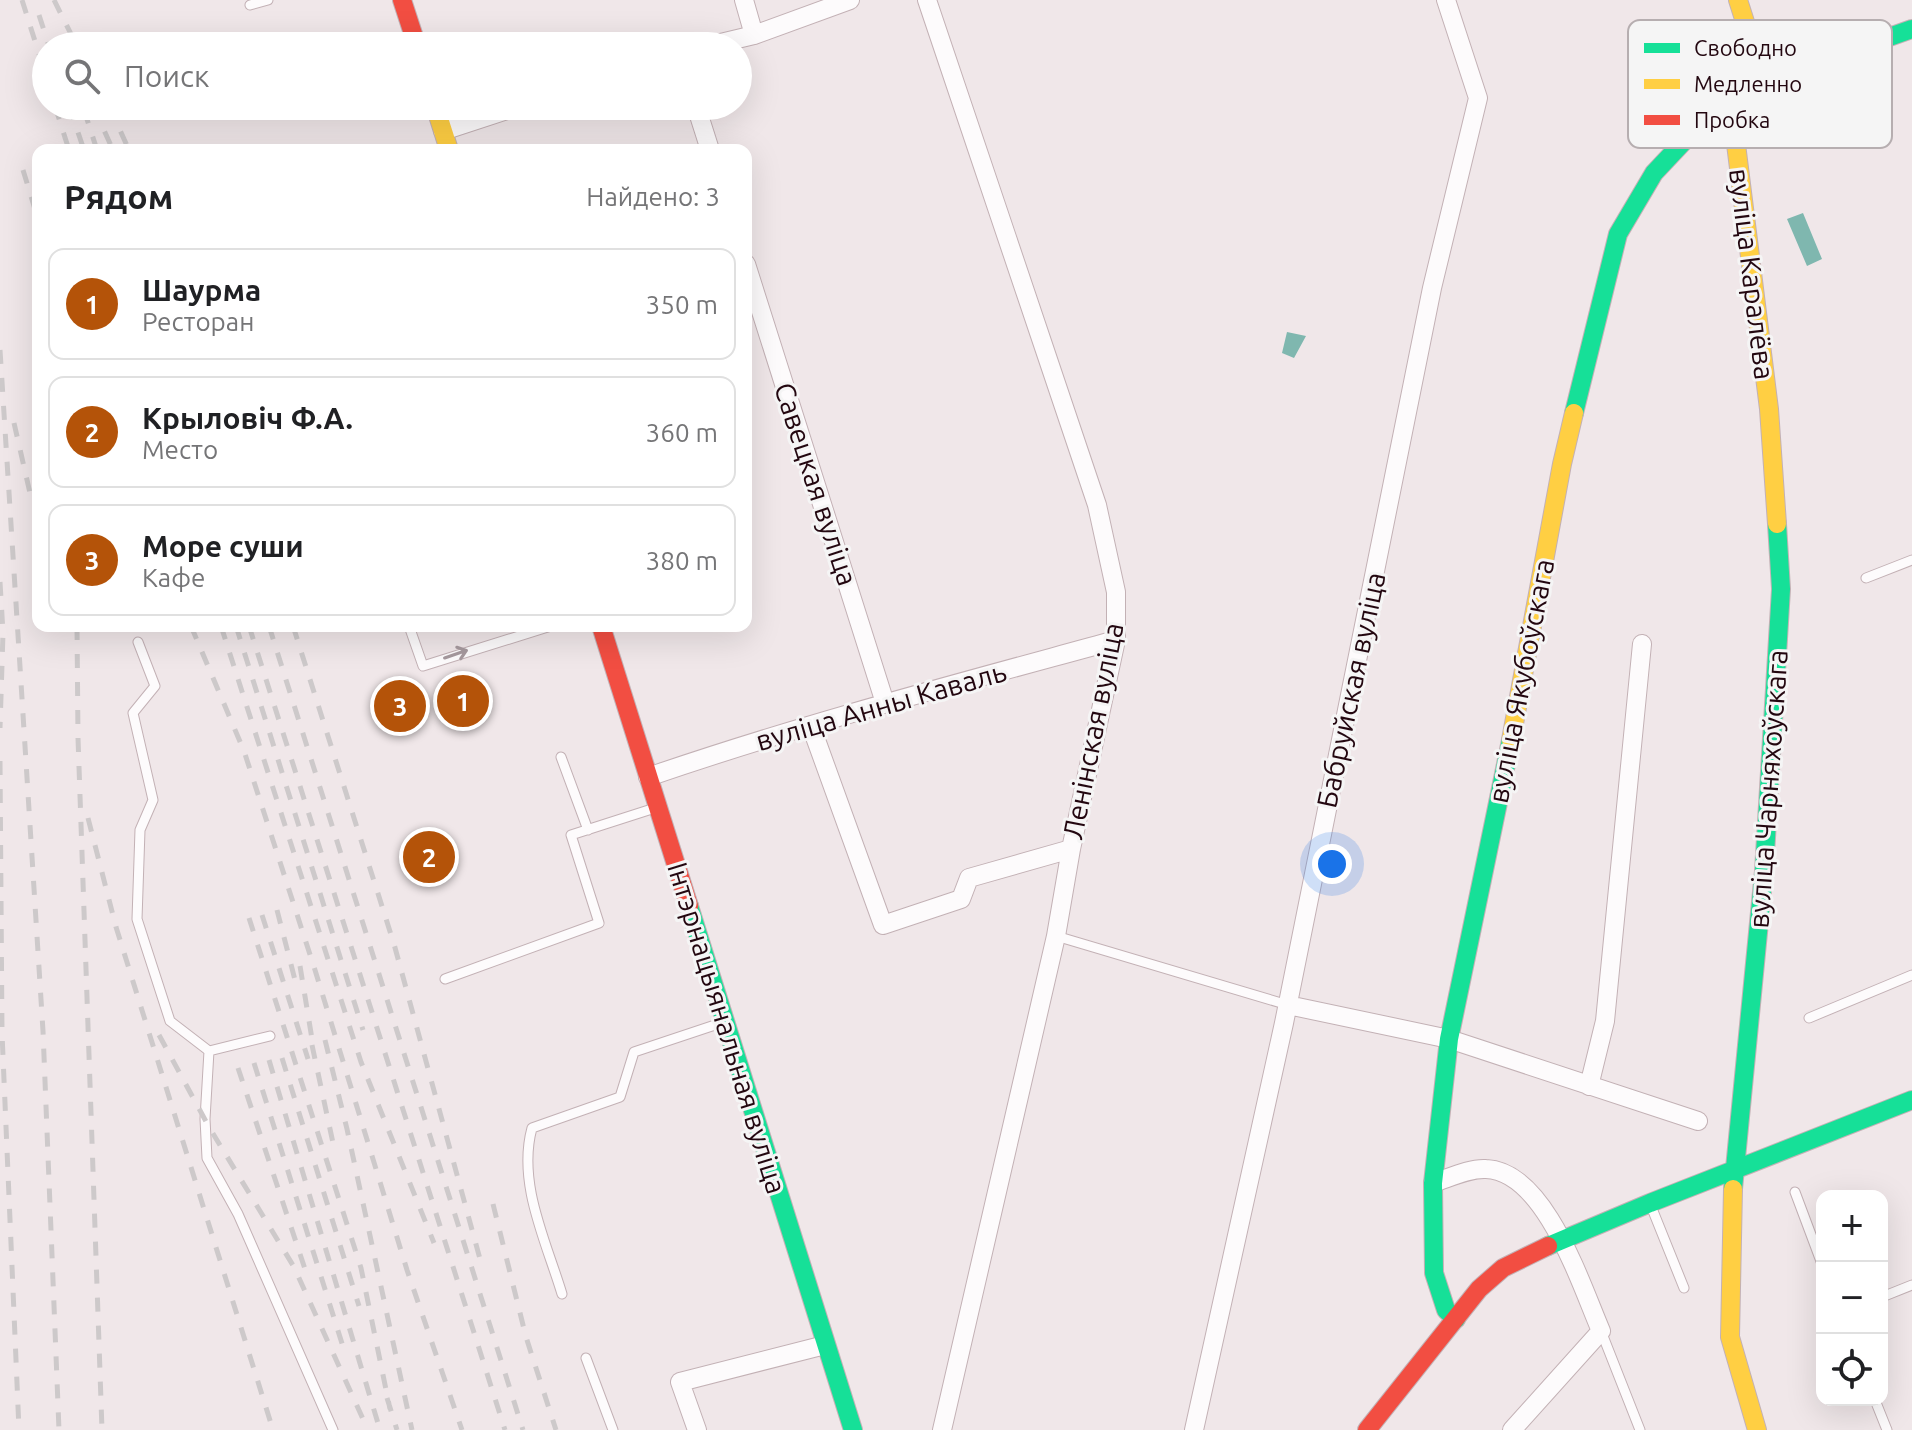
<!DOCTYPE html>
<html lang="ru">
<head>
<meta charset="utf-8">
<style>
	:root { --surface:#fff; --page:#f6f6f6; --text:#202124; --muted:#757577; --line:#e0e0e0; --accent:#b45309 }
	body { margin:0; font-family:Ubuntu,sans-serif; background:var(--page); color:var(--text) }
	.controls { position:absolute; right:24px; bottom:24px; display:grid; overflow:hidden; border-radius:16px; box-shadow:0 8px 32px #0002 }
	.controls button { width:72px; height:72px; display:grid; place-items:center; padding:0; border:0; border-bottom:2px solid var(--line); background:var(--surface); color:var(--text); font:40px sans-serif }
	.you { position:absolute; left:1332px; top:864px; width:28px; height:28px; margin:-20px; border:6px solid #fff; border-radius:50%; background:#1a73e8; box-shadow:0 0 0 12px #1a73e833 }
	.badge { display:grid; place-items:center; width:52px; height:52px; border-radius:50%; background:var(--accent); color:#fff; font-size:26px; font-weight:700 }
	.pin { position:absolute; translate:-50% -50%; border:4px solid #fff; box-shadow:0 2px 8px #0006 }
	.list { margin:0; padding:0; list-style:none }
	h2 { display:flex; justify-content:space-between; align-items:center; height:104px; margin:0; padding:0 32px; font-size:34px }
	h2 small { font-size:26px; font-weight:400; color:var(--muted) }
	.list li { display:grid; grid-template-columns:52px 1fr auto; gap:24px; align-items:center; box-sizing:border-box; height:112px; margin:0 16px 16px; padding:0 16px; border:2px solid var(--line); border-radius:16px }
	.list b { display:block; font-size:30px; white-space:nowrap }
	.list p { margin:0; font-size:26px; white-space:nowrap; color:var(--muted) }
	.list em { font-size:26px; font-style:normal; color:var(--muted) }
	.icon { flex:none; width:44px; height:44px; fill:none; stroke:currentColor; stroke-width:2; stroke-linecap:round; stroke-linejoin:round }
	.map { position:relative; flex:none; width:1912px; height:1430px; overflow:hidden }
	.search { position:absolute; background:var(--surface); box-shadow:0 8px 32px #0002; left:32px; top:32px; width:720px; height:88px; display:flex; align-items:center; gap:20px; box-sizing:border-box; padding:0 28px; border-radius:44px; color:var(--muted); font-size:30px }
	.panel { position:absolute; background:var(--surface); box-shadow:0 8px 32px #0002; left:32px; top:144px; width:720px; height:488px; border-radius:16px }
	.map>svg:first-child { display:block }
	.water { fill:#7fb7af }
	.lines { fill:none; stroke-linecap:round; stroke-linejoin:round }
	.lane-casing { stroke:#c3b1b5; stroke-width:11 }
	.street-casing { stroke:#c3b1b5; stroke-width:20 }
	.fast-casing { stroke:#c3b1b5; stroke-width:20 }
	.slow-casing { stroke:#c3b1b5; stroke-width:20 }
	.jam-casing { stroke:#c3b1b5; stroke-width:20 }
	.lane { stroke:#fdfbfc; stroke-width:9 }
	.street { stroke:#fdfbfc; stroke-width:18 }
	.fast { stroke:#16e098; stroke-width:18 }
	.slow { stroke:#ffcf43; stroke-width:18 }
	.jam { stroke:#f24e42; stroke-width:18 }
	.rail { stroke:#cdc9ca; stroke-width:5; stroke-dasharray:14 14; stroke-linecap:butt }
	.oneway { stroke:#a6999e }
	.labels { text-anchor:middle; stroke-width:6; stroke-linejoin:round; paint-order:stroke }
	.street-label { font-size:28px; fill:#230710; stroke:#f5f5f5 }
	.key { fill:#f5f5f5; stroke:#b6aeb0; stroke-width:2 }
	.key-label { font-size:22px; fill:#230710 }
</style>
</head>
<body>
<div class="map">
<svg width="1912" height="1430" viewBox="0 0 1912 1430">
	<rect width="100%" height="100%" fill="#f0e7e9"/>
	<path class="water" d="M1803,213l19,46 -15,7 -20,-47z
		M1287,332l19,4 -12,22 -12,-5z"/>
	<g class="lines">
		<defs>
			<path id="lane" d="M250,5l18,-5
				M1866,578l46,-18
				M409,626l14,40 128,-40
				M138,642l17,44 -22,27 20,87 -13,30 -3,89 33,102 39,30
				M561,757l27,73
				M1056,936l232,69
				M445,979l154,-56 -28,-88 84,-27
				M1809,1018l103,-43
				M270,1036l-61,15 -4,68 2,39 31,56 95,216
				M1795,1192l27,72
				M1651,1206l33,82
				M562,1294c-16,-53 -45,-111 -30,-166l88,-31 14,-45 90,-30
				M1882,1297l30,-12
				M1601,1331l39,99
				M586,1358l27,72
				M1875,1400l12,30"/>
			<path id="street" d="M744,0l10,35
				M927,0l170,505 19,87v48l-45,209 -15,87 -114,494
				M708,46l46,-11 96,-35
				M696,106l14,44
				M443,131l76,-25
				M746,264l139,439
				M811,726l72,199 78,-26 8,-21 102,-29
				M648,777c154,-53 311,-94 468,-137
				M1288,1005l161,34 249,82
				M1589,1086l16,-65 37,-377
				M1433,1183c16,-5 36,-15 53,-14 59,2 95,116 115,162l-89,99
				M697,1430l-17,-48 145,-37
				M1194,1430l90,-407 148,-735 46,-190 -32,-98"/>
			<path id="fast" d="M1574,413l44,-179 36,-61 48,-51 41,-33 169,-60
				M689,906l164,524
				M1733,1189l31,-318 17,-282 -4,-65
				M1548,1246l102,-43 262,-103
				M1456,1319l-10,-9 -12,-37 -1,-90 16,-144 62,-299"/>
			<path id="slow" d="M1738,0l14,44 -17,92 34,273 8,115
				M435,106l14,44
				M1511,740l51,-276 12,-51
				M1733,1189l-3,148 27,93"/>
			<path id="jam" d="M402,0l15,46
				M601,626l88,280
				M1367,1430l112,-141 24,-21 45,-22"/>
		</defs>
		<use href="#lane" class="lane-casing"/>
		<use href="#street" class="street-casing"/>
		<use href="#fast" class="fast-casing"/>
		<use href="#slow" class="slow-casing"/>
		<use href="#jam" class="jam-casing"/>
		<use href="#lane" class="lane"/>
		<use href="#street" class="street"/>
		<use href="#fast" class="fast"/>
		<use href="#slow" class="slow"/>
		<use href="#jam" class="jam"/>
		<path class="rail" d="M22,0l24,76
			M54,0l23,46
			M39,15l10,31
			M55,106l14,44
			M69,106l15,44
			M93,106l20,44
			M109,106l20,44
			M84,110l13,40
			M23,170l15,49
			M0,350l43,681 16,399
			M14,423l16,70 8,18
			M0,582l3,51 -3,95
			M77,626l1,112 24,692
			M191,626l53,125 71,219 92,300 55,160
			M221,626l140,436 73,181
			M236,626l127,404
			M249,626l256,804
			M269,626l254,804
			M293,626l101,318 86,315
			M0,761l2,272 17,397
			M88,818l28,109 157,503
			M277,910l18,70
			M262,915l46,144
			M249,918l112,350 29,141
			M300,966l13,79
			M159,1035l50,92 85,140 74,163
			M325,1040l22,89 65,301
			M312,1045l21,98
			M282,1058l77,248
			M269,1060l111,370
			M254,1063l91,290
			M238,1068l67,201
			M493,1204l33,133 30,93
			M387,1398l10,32"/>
	</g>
	<defs><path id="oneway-shaft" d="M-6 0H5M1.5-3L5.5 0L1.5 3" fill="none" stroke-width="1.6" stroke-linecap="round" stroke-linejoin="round" transform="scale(2)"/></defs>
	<use class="oneway" href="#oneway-shaft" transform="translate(456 654) rotate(-19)"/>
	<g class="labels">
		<g class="street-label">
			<text transform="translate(1752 274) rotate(83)" y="10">вуліца Каралёва</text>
			<text transform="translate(816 484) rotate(72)" y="10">Савецкая вуліца</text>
			<text transform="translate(1521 681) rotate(-79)" y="10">вуліца Якубоўскага</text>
			<text transform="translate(1351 690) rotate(-78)" y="10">Бабруйская вуліца</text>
			<text transform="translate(881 706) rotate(-16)" y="10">вуліца Анны Каваль</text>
			<text transform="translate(1093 731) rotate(-79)" y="10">Ленінская вуліца</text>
			<text transform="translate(1768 789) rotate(-86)" y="10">вуліца Чарняхоўскага</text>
			<text transform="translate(727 1028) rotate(73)" y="10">Інтэрнацыянальная вуліца</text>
		</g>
	</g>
	<rect x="1628" y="20" width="264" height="128" rx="12" class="key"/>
	<rect x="1644" y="43" width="36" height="10" fill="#16e098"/>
	<rect x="1644" y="79" width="36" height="10" fill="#ffcf43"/>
	<rect x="1644" y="115" width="36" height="10" fill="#f24e42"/>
	<g class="key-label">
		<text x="1694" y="56">Свободно</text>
		<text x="1694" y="92">Медленно</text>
		<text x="1694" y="128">Пробка</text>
	</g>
</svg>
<div class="controls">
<button>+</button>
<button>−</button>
<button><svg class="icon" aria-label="locate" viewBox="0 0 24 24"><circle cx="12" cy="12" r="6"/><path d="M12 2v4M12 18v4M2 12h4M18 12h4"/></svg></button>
</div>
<div class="you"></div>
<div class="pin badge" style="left:463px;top:701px">1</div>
<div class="pin badge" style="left:429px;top:857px">2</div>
<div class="pin badge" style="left:400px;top:706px">3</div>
<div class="search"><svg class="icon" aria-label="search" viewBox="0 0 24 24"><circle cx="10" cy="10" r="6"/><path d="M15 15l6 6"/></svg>Поиск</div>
<section class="panel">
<h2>Рядом<small>Найдено: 3</small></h2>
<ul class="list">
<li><span class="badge">1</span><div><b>Шаурма</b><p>Ресторан</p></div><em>350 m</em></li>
<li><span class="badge">2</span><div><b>Крыловіч Ф.А.</b><p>Место</p></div><em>360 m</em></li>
<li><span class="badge">3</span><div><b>Море суши</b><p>Кафе</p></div><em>380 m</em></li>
</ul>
</section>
</div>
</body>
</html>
